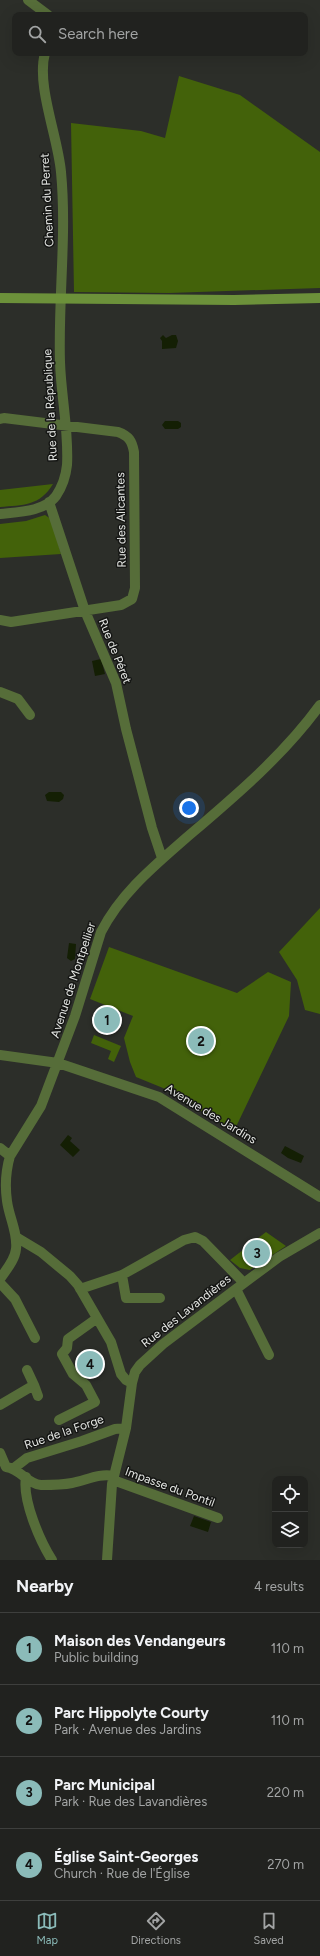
<!DOCTYPE html>
<html lang="en">
<head>
<meta charset="utf-8">
<style>
	:root { --surface:#21221f; --page:#292a28; --text:#f1f3f6; --muted:#a2a4a4; --line:#3e3f3d; --accent:#8bbbb9 }
	body { margin:0; font-family:Figtree,sans-serif; background:var(--page); color:var(--text) }
	.controls { position:absolute; right:12px; bottom:12px; display:grid; overflow:hidden; border-radius:8px; box-shadow:0 4px 16px #0002 }
	.controls button { width:36px; height:36px; display:grid; place-items:center; padding:0; border:0; border-bottom:1px solid var(--line); background:var(--surface); color:var(--text); font:20px sans-serif }
	.you { position:absolute; left:189px; top:808px; width:14px; height:14px; margin:-10px; border:3px solid #fff; border-radius:50%; background:#1a73e8; box-shadow:0 0 0 6px #1a73e833 }
	.badge { display:grid; place-items:center; width:26px; height:26px; border-radius:50%; background:var(--accent); color:#111; font-size:13px; font-weight:700 }
	.pin { position:absolute; translate:-50% -50%; border:2px solid #fff; box-shadow:0 1px 4px #0006 }
	.list { margin:0; padding:0; list-style:none }
	h2 { display:flex; justify-content:space-between; align-items:center; height:52px; margin:0; padding:0 16px; font-size:17px }
	h2 small { font-size:13px; font-weight:400; color:var(--muted) }
	.list li { display:grid; grid-template-columns:26px 1fr auto; gap:12px; align-items:center; box-sizing:border-box; height:72px; padding:0 16px; border-top:1px solid var(--line) }
	.list b { display:block; font-size:15px; white-space:nowrap }
	.list p { margin:0; font-size:13px; white-space:nowrap; color:var(--muted) }
	.list em { font-size:13px; font-style:normal; color:var(--muted) }
	.icon { flex:none; width:22px; height:22px; fill:none; stroke:currentColor; stroke-width:2; stroke-linecap:round; stroke-linejoin:round }
	.map { position:relative; flex:none; width:320px; height:1560px; overflow:hidden }
	.search { position:absolute; background:var(--surface); box-shadow:0 4px 16px #0002; left:12px; right:12px; top:12px; height:44px; display:flex; align-items:center; gap:10px; box-sizing:border-box; padding:0 14px; border-radius:8px; color:var(--muted); font-size:15px }
	.sheet { height:340px; background:var(--surface) }
	nav { display:flex; justify-content:space-around; align-items:center; box-sizing:border-box; height:56px; border-top:1px solid var(--line); background:var(--surface); font-size:11px; color:var(--muted) }
	nav a { display:grid; justify-items:center; gap:2px }
	nav .on { color:var(--accent) }
	.map>svg:first-child { display:block }
	.green { fill:#43620a }
	.water { fill:#141f04 }
	.lines { fill:none; stroke-linecap:round; stroke-linejoin:round }
	.street { stroke:#566d39; stroke-width:10 }
	.secondary { stroke:#6c913a; stroke-width:10 }
	.labels { text-anchor:middle; stroke-width:3; stroke-linejoin:round; paint-order:stroke }
	.street-label { font-size:12px; fill:#e4e6e3; stroke:#151614 }
</style>
</head>
<body>
<div class="map">
<svg width="320" height="1560" viewBox="0 0 320 1560">
	<rect width="100%" height="100%" fill="#2c2e29"/>
	<path class="green" d="M179,76l61,19 80,57v136l-151,5 -95,-1 -3,-169 70,8 24,7z
		M53,484c-13,22 -30,21 -53,23v-17z
		M45,515l6,4 10,35 -61,4v-34l26,-3z
		M320,908v106l-15,-4 -8,-30 -18,-28z
		M109,947l128,46 31,-21 23,10 -2,34 -55,115 -71,-43 -27,-11 -6,-15 -6,-24 9,-22 -43,-17z
		M94,1035l27,11 -7,16 -6,-3 3,-8 -20,-8z
		M266,1232l20,14 -36,24 -10,-2 -10,-8z"/>
	<path class="water" d="M163,335l3,3 6,-3h4l2,6 -2,7 -14,1v-8l-2,-3z
		M165,421h13l3,2v4l-3,2h-13l-3,-4z
		M101,659l4,15 -10,2 -3,-15z
		M49,792h12l3,3 -1,4 -4,3 -12,-1 -2,-6z
		M69,943l7,1 -1,15 -4,2 -4,-3z
		M68,1135l4,3 -2,3 10,9 -7,7 -13,-12z
		M285,1146l19,10 -3,7 -13,-5 -7,-5z
		M194,1516l17,6 -3,10 -18,-6z"/>
	<g class="lines">
		<path class="street" d="M28,0l20,15
			M0,419l4,-1 114,14c11,4 14,9 16,20l1,136 -3,11 -11,6 -110,17 -11,-2
			M49,502l36,109 31,72 10,46 26,99 10,30
			M0,514c18,-2 44,-2 56,-18 6,-9 10,-21 11,-31 2,-34 -6,-69 -7,-103 -2,-63 7,-127 1,-190 -3,-35 -25,-87 -16,-119
			M0,692l18,7 12,16
			M0,1055l58,8 101,34 161,100
			M0,1148l10,8
			M16,1237l25,15 29,24 8,9 33,57 10,32 5,6 6,3
			M122,1275l4,23h34
			M0,1279c6,-9 15,-19 16,-30 2,-16 -7,-32 -9,-48 -2,-14 -1,-31 3,-45l31,-50 34,-90 26,-84c20,-39 53,-66 85,-94 48,-41 97,-82 134,-133
			M0,1283l15,16 20,39
			M80,1289l42,-14 62,-35 11,-3 8,4 41,42
			M236,1289l33,66
			M34,1385l4,11
			M0,1405l34,-20 -7,-15
			M59,1420l36,-18 -9,-17 -13,-11 -11,-20 5,-6 1,-9 28,-20
			M0,1453l6,14c15,2 21,17 35,18 10,0 21,0 31,-2 15,-3 27,-10 42,-7
			M14,1468l13,-10 55,-17 33,-12 11,-1
			M26,1477c-4,23 14,64 26,83
			M113,1480l105,38
			M107,1560l5,-76 14,-56 6,-45 3,-11 5,-7 23,-21 73,-55 43,-32 41,-24"/>
		<path class="secondary" d="M0,298l234,2 86,-2"/>
	</g>
	<g class="labels">
		<g class="street-label">
			<text transform="translate(47 200) rotate(-93)" y="4">Chemin du Perret</text>
			<text transform="translate(50 405) rotate(-93)" y="4">Rue de la République</text>
			<text transform="translate(121 520) rotate(-91)" y="4">Rue des Alicantes</text>
			<text transform="translate(115 651) rotate(68)" y="4">Rue de Péret</text>
			<text transform="translate(73 980) rotate(-72)" y="4">Avenue de Montpellier</text>
			<text transform="translate(211 1114) rotate(31)" y="4">Avenue des Jardins</text>
			<text transform="translate(186 1311) rotate(-38)" y="4">Rue des Lavandières</text>
			<text transform="translate(64 1432) rotate(-19)" y="4">Rue de la Forge</text>
			<text transform="translate(170 1487) rotate(20)" y="4">Impasse du Pontil</text>
		</g>
	</g>
</svg>
<div class="controls">
<button><svg class="icon" aria-label="locate" viewBox="0 0 24 24"><circle cx="12" cy="12" r="6"/><path d="M12 2v4M12 18v4M2 12h4M18 12h4"/></svg></button>
<button><svg class="icon" aria-label="layers" viewBox="0 0 24 24"><path d="M12 4l9 5-9 5-9-5zM3 14l9 5 9-5"/></svg></button>
</div>
<div class="you"></div>
<div class="pin badge" style="left:107px;top:1020px">1</div>
<div class="pin badge" style="left:201px;top:1041px">2</div>
<div class="pin badge" style="left:257px;top:1253px">3</div>
<div class="pin badge" style="left:90px;top:1364px">4</div>
<div class="search"><svg class="icon" aria-label="search" viewBox="0 0 24 24"><circle cx="10" cy="10" r="6"/><path d="M15 15l6 6"/></svg>Search here</div>
</div>
<section class="sheet">
<h2>Nearby<small>4 results</small></h2>
<ul class="list">
<li><span class="badge">1</span><div><b>Maison des Vendangeurs</b><p>Public building</p></div><em>110 m</em></li>
<li><span class="badge">2</span><div><b>Parc Hippolyte Courty</b><p>Park · Avenue des Jardins</p></div><em>110 m</em></li>
<li><span class="badge">3</span><div><b>Parc Municipal</b><p>Park · Rue des Lavandières</p></div><em>220 m</em></li>
<li><span class="badge">4</span><div><b>Église Saint-Georges</b><p>Church · Rue de l'Église</p></div><em>270 m</em></li>
</ul>
</section>
<nav>
<a class="on"><svg class="icon" aria-label="map" viewBox="0 0 24 24"><path d="M3 6l6-2 6 2 6-2v14l-6 2-6-2-6 2zM9 4v14M15 6v14"/></svg>Map</a>
<a><svg class="icon" aria-label="directions" viewBox="0 0 24 24"><path d="M12 3l9 9-9 9-9-9zM9 14v-3h6M13 9l2 2-2 2"/></svg>Directions</a>
<a><svg class="icon" aria-label="saved" viewBox="0 0 24 24"><path d="M7 4h10v16l-5-4-5 4z"/></svg>Saved</a>
</nav>
</body>
</html>
